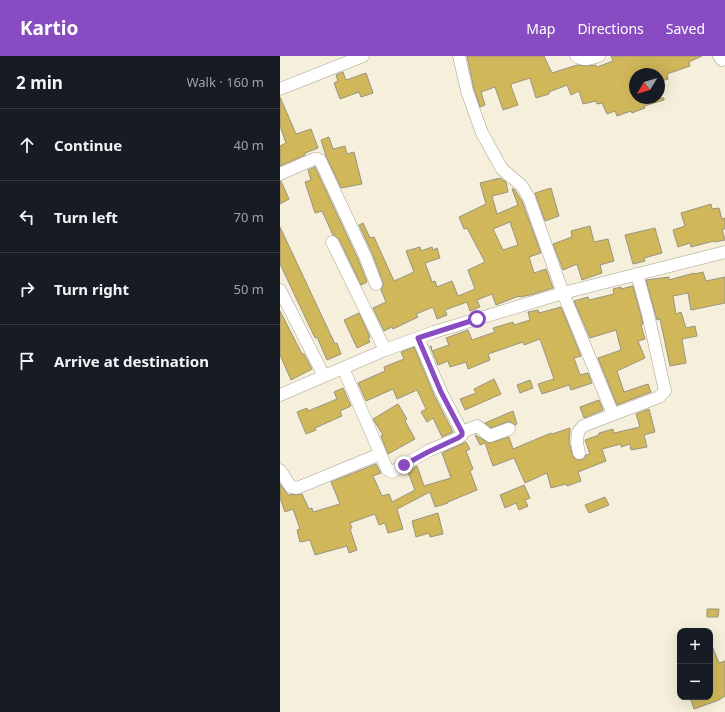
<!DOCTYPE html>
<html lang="en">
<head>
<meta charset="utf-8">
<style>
	:root { --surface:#171b24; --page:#242831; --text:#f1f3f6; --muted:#9ea1a6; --line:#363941; --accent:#884bc1 }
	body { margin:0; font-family:"Noto Sans",sans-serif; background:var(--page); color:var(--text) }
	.controls { position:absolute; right:12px; bottom:12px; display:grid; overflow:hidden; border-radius:8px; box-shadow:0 4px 16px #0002 }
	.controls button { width:36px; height:36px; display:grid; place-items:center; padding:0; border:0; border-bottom:1px solid var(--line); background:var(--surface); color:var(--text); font:20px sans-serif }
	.compass { position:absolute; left:349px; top:12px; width:36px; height:36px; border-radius:50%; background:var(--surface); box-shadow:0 4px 16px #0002; rotate:232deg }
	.stop { position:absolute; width:12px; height:12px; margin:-9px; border:3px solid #884bc1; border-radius:50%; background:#fff }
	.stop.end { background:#884bc1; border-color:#fff; box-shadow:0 1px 4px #0008 }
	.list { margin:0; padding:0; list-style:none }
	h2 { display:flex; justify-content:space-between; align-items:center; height:52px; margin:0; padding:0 16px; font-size:17px }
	h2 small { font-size:13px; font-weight:400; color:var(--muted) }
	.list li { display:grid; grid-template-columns:26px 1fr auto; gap:12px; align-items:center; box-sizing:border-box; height:72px; padding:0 16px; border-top:1px solid var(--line) }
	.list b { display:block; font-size:15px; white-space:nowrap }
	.list em { font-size:13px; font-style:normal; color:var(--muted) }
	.icon { flex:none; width:22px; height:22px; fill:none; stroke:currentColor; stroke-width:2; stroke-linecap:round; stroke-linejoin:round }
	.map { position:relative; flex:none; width:445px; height:656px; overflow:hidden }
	header { display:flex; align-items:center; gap:24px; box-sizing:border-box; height:56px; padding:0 20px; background:var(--accent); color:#fff }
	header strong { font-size:19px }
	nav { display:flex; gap:22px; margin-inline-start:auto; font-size:14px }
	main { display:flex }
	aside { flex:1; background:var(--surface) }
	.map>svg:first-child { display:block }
	.building { fill:#d0b759; stroke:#999481; fill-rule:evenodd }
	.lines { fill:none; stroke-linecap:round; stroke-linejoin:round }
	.minor-casing { stroke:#a7a28f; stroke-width:13 }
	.minor { stroke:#fff; stroke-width:12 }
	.route { stroke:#884bc1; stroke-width:5 }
</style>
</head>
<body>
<header>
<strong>Kartio</strong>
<nav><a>Map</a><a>Directions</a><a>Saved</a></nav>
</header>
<main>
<aside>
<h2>2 min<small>Walk · 160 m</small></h2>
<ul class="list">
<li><svg class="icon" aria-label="ahead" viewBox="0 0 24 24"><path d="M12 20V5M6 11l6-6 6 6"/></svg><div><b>Continue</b></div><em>40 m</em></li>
<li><svg class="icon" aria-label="left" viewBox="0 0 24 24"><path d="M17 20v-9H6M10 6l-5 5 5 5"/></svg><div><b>Turn left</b></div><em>70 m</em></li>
<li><svg class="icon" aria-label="right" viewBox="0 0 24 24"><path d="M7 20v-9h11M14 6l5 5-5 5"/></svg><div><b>Turn right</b></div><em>50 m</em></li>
<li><svg class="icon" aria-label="arrive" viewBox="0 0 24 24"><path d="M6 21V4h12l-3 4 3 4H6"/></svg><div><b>Arrive at destination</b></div></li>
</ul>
</aside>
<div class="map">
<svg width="445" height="656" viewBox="0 0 445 656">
	<rect width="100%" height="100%" fill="#f5efdb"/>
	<path class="building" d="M187,0h77l8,17 25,-8 10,1 9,-1 1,2 16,-6 -2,-5h91l-13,6 1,4 -23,8 1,5 -9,3v-8h-9l-1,-5 -14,4v25h29v2l-20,6 1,2 -13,5 -1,-2 -14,5 -2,-5 -8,3 -5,-11 -5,1 -1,-3 -13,3 -4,-13 -8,4 -4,-10 -18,7v2l-13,4 -6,-20 -19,6v2l7,19 -15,5 -8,-23 -14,5 4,13 -5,2 -6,-18z
		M63,16l3,8 20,-7 7,20 -12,4 -2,-5 -19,7 -6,-16 4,-2 -2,-6z
		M0,41l16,37 15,-5 7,19 -13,5v2l-25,11v-20l6,-3 -6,-17z
		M49,81l4,12 12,-3 2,8 7,-2 8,32 -21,4 -15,-32 -5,-16z
		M35,111l43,92 9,23 -6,3 -22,-46 -6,-4 -11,-24 -7,2 -10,-31 6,-2 -3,-10z
		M220,122l6,4 2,10 -16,4 5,18 21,-9 -6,-16h2l8,12 19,52 -12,4 5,16 12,-4 7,19 -23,7 -10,2 -1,-1 -23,9 -4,-11 -15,6 3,7 -10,4 -3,-9 -22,8 2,5 -10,4 -4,-12 -17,7 2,3 -25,12 -1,-2 -8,4 -11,-23 13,-6 -5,-12 2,-5v-3l-11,-29 -13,-28 4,-2 7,15 4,-1 20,44 20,-9 -8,-21 14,-4 1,4 11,-4 1,3 4,-2 3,10 -15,5 7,19 3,-1 2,6 15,-6 6,15 17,-7 -7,-19 17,-8 -18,-34 -3,1 -5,-12 27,-13 -6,-21zM230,166l8,23 -15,5 -10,-21z
		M0,125h1l8,18 -9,5z
		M271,132l8,28 -14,5 -10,-28z
		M431,148l1,5 7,-1 3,11 3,-1v11h-3l3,11 -10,2 -1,-1 -23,6 -1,-4 -12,4 -5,-17 12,-4 -4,-13z
		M310,170l4,16 14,-3 6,22 -14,4 2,8 -20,7 -5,-16 -14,6 -10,-26 19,-7 -1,-6z
		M0,171l55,117 2,-1 4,11 -14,6 -10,-23 -2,1 -35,-74z
		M375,172l7,25 -18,5 1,3 -12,3 -8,-29z
		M423,216l3,9 19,-4v26l-34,7 -3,-17 -15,3 3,18 5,-2 5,16 9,-2 2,10 -15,3 4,24 -16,3 -10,-47 -3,1 -11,-40 23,-3v3l25,-7v1z
		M353,230l8,30 2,8 -2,1 4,14 -7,2 7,17 -28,13 7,21 24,-8 3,8 -34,13 -19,-47 23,-8 -5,-20 -26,8 -16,-37 14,-4 1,3 25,-6 -1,-5 8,-2v2z
		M281,251l20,49 -7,2 6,17 8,-2 4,10 -21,7 -2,-5 -27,9 -4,-10 16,-5 -14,-40 -16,6 -1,-3 -35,12 2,6 -22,9 -2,-7 -16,5 -2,-6 -10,4 -8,-19h1l1,5 17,-6 -3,-7 22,-8 4,10 23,-8 -2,-4 20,-6 1,3 16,-5 -2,-8 10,-2 1,3z
		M0,255l22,43h2l8,15 -21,11 -11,-25z
		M79,257l11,24 -2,1 2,4 -13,6 -13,-28z
		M134,291l20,48 19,37 -11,5 -9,-19 -6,4 -6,-10 5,-3 -9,-19 -20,9 -4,-10 -27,12 -8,-18 27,-12 -1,-4 20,-8 -3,-7z
		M214,323l7,15 -36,16 -5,-11 16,-6 -2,-4z
		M250,324l3,8 -13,5 -3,-8z
		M63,332l8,18 -11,5 2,5 -27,12 1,2 -10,4 -9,-22 10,-4 1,3 29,-12 -3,-7z
		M319,344l4,10 -19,8 -4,-11z
		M118,348l9,15 -2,2 10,18 -27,15 -7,-18 2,-1 -10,-16z
		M369,353l6,23 -11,3 3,12 -16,3 -1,-6 -9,3v-3l-19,5 4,12 -28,11 3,9 -14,5 -1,-2 -15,4 -4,-15 -22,10 -11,-25 -21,8 -8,-23 -5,2 -5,-10 14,8 20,-6 4,12 38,-16 1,1 18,-6 -1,14 3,12 2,4 6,2 4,-1 2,-4 4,-1 -5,-14 14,-5v-2l14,-4 1,4 26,-6 -4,-13z
		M233,355l4,13 -2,1 -4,-3h-4l-16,6 -6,-5z
		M186,386l4,7 -4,2 7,18 -3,2 7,19 -29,12v1l-13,4 -5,-15 -33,17 6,20 -15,4 -3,-10 -6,2 -4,-11 -25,9 2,5 -2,1 7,21 -8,3 -2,-7 -32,9 -5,-15 -10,2 -3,-12 3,-1 -7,-20 -8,3 -5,-14v-14l8,11 14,-1 7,15 3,-1 1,4 27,-8 -9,-22 45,-18 5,9 -8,3 9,20 7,-2 3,8 23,-12 -7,-18 9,-6 7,20 27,-8 -9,-25z
		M244,429l6,13 -5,2 3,6 -9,4 -3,-7 -11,5 -5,-13z
		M325,441l4,8 -20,8 -4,-8z
		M158,457l5,21 -13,3 -1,-4 -13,4 -4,-16z
		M427,553h12l-1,8h-11z
		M430,585l9,22 6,-2v35l-6,4 -25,9 -4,-12h20z"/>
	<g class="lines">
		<defs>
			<path id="minor" d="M179,0l8,35 15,42 20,36 20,17 7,12 34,95 50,121
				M296,0c7,5 15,3 23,0
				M439,0l3,4
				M0,33l83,-33
				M0,118l34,-15h4l2,1 45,96 11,28
				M52,186l53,108
				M0,234l44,86
				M63,312l44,101 5,3 36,-21 30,-13 4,-3v-3l-21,-40 -23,-54
				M0,339l105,-45 49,-18 129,-39 162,-41
				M182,376l15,-6 13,10 19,-7
				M299,397l-2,-10 1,-11 5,-6 76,-29 6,-6 -17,-77 -11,-40
				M0,414l11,17 6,1 83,-34"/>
		</defs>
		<use href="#minor" class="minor-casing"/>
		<use href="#minor" class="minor"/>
	</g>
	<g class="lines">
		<path class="route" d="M124,409l24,-13 30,-14 4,-3v-3l-21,-40 -23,-54 59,-19"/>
	</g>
</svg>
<div class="controls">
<button>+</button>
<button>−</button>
</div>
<svg class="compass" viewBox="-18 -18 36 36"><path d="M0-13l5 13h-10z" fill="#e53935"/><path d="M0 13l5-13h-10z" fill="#9ea1a6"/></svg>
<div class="stop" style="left:197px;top:263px"></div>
<div class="stop end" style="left:124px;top:409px"></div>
</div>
</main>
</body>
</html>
